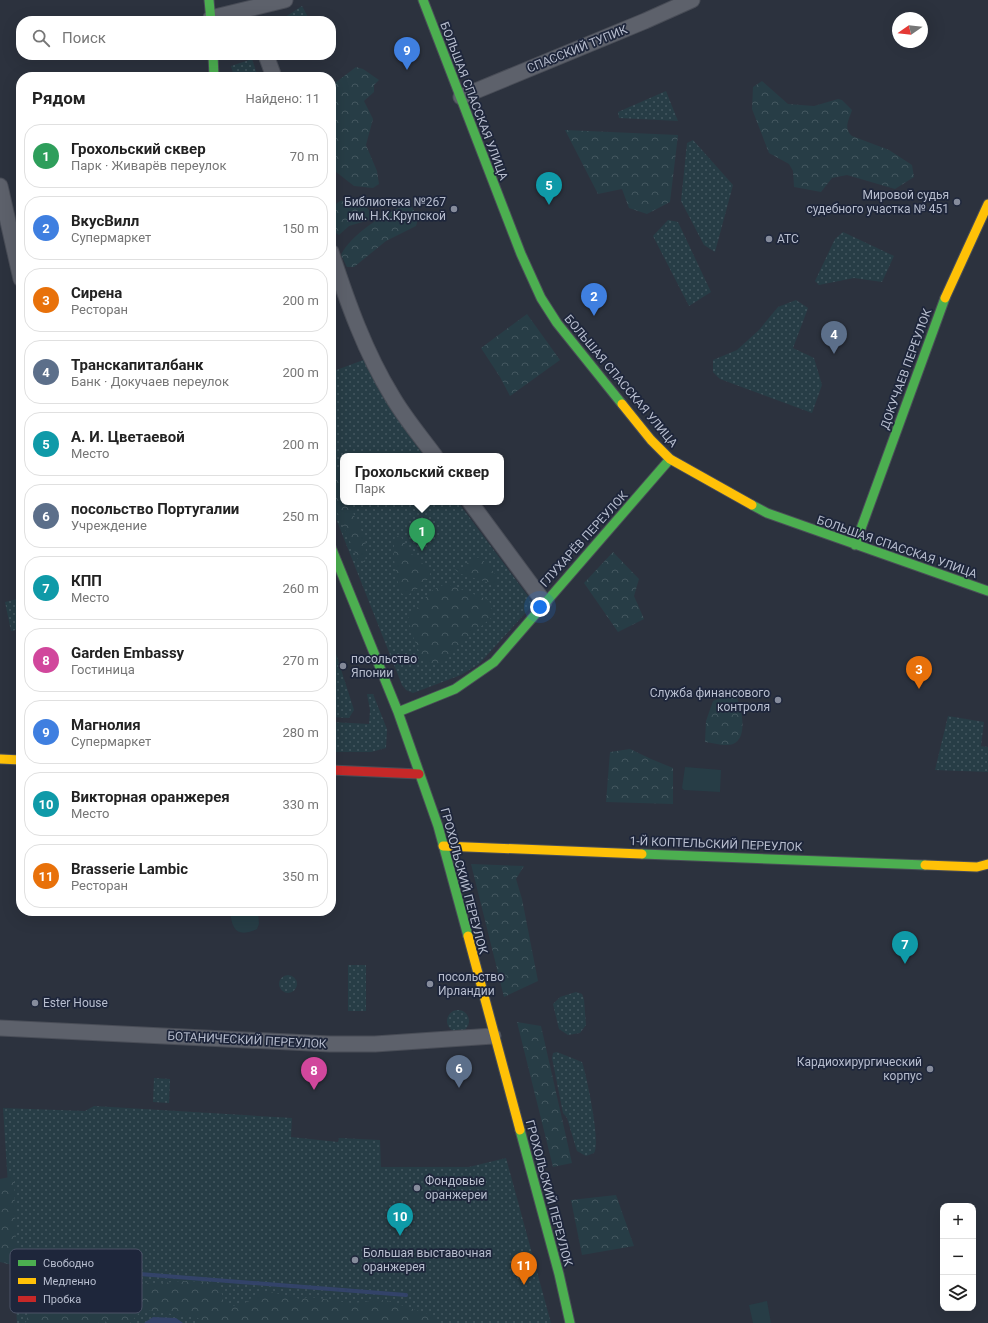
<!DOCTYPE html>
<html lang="ru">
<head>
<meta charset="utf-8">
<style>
	:root { --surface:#fff; --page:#f6f6f6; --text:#222; --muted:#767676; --line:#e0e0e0; --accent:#868c9c }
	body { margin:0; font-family:Roboto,sans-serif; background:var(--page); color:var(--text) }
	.controls { position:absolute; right:12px; bottom:12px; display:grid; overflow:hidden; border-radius:8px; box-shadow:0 4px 16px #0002 }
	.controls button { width:36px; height:36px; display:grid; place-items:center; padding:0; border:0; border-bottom:1px solid var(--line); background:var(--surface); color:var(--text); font:20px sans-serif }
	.compass { position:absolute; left:892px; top:12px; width:36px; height:36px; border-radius:50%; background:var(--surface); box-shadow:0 4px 16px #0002; rotate:256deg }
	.you { position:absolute; left:540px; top:607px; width:14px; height:14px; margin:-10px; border:3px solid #fff; border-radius:50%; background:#1a73e8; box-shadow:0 0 0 6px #1a73e833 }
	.badge { display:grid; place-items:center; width:26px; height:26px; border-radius:50%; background:var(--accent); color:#fff; font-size:13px; font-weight:700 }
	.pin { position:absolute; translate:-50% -33px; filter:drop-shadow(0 1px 2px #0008) }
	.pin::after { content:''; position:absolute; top:21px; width:14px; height:12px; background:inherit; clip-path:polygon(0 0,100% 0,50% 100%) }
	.popup { position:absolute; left:340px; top:453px; width:164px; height:52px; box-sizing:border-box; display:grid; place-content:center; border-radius:8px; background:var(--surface); filter:drop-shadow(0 1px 3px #0005); font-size:13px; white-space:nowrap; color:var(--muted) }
	.popup b { font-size:15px; color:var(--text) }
	.popup::after { content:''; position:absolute; left:50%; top:100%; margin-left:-8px; border:8px solid transparent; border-top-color:var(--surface) }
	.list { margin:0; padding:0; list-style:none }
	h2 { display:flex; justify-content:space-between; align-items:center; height:52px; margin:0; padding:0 16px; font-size:17px }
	h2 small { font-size:13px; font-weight:400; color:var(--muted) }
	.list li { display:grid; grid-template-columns:26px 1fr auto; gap:12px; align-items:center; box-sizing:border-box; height:64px; margin:0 8px 8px; padding:0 8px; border:1px solid var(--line); border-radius:16px }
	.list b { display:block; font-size:15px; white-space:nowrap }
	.list p { margin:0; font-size:13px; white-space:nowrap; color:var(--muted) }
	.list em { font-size:13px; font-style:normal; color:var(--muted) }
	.icon { flex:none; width:22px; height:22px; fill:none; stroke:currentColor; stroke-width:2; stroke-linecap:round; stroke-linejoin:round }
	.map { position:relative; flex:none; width:988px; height:1323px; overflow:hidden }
	.search { position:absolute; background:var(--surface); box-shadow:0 4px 16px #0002; left:16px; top:16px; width:320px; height:44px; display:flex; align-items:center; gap:10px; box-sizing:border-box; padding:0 14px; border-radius:16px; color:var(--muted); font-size:15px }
	.panel { position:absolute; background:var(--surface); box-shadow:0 4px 16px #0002; left:16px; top:72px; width:320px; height:844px; border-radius:16px }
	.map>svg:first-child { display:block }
	.grass { fill:url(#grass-dots) }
	.forest { fill:url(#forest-crowns) }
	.pitch { fill:#273d46 }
	.water { fill:#334369 }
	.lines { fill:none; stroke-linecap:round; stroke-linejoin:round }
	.stream { stroke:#334369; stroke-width:4 }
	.street-casing { stroke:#494d57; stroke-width:17 }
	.fast-casing { stroke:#494d57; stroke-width:11 }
	.slow-casing { stroke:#494d57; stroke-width:11 }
	.jam-casing { stroke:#494d57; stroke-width:11 }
	.street { stroke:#5d616b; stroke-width:15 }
	.fast { stroke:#4caf50; stroke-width:9 }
	.slow { stroke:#ffc107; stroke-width:9 }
	.jam { stroke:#c62828; stroke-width:9 }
	.poi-dot { fill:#868c9c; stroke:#1e263b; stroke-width:1.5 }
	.labels { text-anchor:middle; stroke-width:3.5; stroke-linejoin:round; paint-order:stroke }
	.street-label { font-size:12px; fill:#b7bdce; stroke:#1e263b }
	.poi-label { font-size:12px; fill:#b7bdce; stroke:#1e263b; text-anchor:start }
	.key { fill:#1e263b; stroke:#4c5367; stroke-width:1 }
	.key-label { font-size:11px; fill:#b7bdce }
</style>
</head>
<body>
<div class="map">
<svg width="988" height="1323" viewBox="0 0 988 1323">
	<defs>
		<pattern id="grass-dots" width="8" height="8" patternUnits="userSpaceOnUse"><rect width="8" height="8" fill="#273d46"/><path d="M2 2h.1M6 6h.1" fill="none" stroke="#445760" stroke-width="1.8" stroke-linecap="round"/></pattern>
		<pattern id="forest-crowns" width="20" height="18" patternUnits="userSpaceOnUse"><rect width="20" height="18" fill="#273d46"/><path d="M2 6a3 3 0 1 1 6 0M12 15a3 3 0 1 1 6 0" fill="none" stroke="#445760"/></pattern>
	</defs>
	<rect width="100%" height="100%" fill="#2c323e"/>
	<path class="grass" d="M302,6l6,11 -7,4h-22z
		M252,59l6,18h-24l-3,-11z
		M666,91l12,30 -59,-3 -1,-6z
		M693,140l40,45 -18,67 -11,-7 -23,-44 6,-58z
		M668,220l10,2 33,70 -22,14 -36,-70z
		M843,232l51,24 -12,26 -28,-4 -35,7 -4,-4 20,-42z
		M796,300l12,8 -15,40 21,10 8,27 -10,28 -92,-34 -7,-7v-12l24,-10 22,-20 19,-23z
		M366,359c15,35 35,66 58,97h-81v46h115l70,94 3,6 -1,6 -51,56 -18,11 -48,18 -7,-3 -4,-5 -71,-179v-134z
		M21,598v31l-10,2 -6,-29z
		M331,638l23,72 -5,8 -18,-1z
		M367,694h6l14,35 -1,19 -15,4h-40v-30l38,2 1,-14z
		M948,716l36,6 -3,24 7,1v25l-53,-2z
		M348,965h18v46h-18z
		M279 984a9 9 0 1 1 18 0a9 9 0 1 1-18 0Z
		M576,992l6,2 2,5 2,26 -6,8 -12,2 -9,-6 -6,-25 7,-7z
		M447 1021a11 11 0 1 1 22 0a11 11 0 1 1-22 0Z
		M557,1052l25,10 1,3c4,14 18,78 11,88l-8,3 -9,-5 -10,-33 -4,-5 -11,-55 1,-5z
		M154,1078l16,1 -1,24 -16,-1z
		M94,1106l198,12 -1,19 47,5 1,-4 41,2 1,27h88l37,-9 45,165h-534l-14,-215 82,3z"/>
	<path class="forest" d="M356,67l7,2 16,11 -5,5v7l-10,9 9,18 -7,26 11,26 2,13 -6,4 -19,-2 -23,-18v-82z
		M762,81l26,23 26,2 24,-7 4,1 10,10c-3,10 -9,18 0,26l37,14 23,15 2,12 -19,12 -48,-14 -15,3 -11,14 -27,-5 -1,-16 -4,-7 -20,-11 -17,-44 1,-22z
		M565,130l113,5 -8,67 -23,12 -18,-6 -7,-19 -24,5z
		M358,199l15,15 -4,6 -20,6 -10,9 -8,-5v-22l9,-7z
		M405,205l7,2 6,12 -2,7 -30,15 -32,26h-7l-6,-12c9,-20 44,-42 64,-50z
		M527,314l33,46 -50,36 -10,-19 -19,-29z
		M331,466l12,10v26h9c1,19 5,16 11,32 4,8 3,19 2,28l-7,-2 -22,-51 -5,-22z
		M395,536l6,1 11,17 19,17c-2,12 -15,19 -25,25l-5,-3c-6,-19 -9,-38 -6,-57z
		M613,552l26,27 -5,17 10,23 -26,13 -34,-49z
		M480,557l16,18v10l-35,-11 -7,-5h8l8,-9z
		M443,585h7l39,15 4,12 -2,6 -25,21 -23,25 -6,2c-4,-2 -9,-3 -12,-6 -7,-6 -17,-36 -17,-45l5,-2 18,-22z
		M723,697l14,1c5,11 11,40 -4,46 -8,3 -19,-1 -28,-2l1,-21 7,-20z
		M630,749l21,10 22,9v36l-67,-2 4,-50z
		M471,864l53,2 -8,13 6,20 16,82 -34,16z
		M517,1022l24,4 31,137 -19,4z
		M14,1176l2,65 20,30 11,8 14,-5 27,7 33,-2 33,5 27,-3 33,1 7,8 3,14 7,2 13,-2 11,-9 12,-4 33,8 9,-2 43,6 33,-3 44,14 6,4 1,5h-235l-3,-5 -53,-8 -6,3 -9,10h-23l-2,-2 -7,2h-74l2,-1 2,-7 -6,-12v-25l-6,-12 -16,-4v-83z
		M616,1195l18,51 -52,9 -11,-55z"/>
	<path class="pitch" d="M685,767l36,3 -1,22 -36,-2 -2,-2z
		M230,911h28l1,13 -2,5c-20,9 -25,1 -27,-18z
		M767,1301l4,22h-18l-4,-18z"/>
	<path class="water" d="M153,1317l23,1 7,5h-39z"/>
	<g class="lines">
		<path class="stream" d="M64,1268l342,27"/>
		<defs>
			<path id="street" d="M211,18l74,-18
				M266,55l8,22
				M461,97l184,-76 47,-21
				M0,186l21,93
				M331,252c16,49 34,100 61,144 12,21 29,41 43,60
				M470,502l74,100
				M0,1028l330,16h45l118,-8"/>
			<path id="fast" d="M209,0l2,21
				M423,0l98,254 20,44 16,25 65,81
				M213,55l1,22
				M752,505l15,8 221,78
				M855,545l90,-247
				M331,547l67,165 40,114 30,110
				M398,712l57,-23 39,-27 176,-203
				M642,854l283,11
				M520,1130l39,144 11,49"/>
			<path id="slow" d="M945,298l43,-94
				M622,404l29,36 19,19 82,46
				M0,759l21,1
				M443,846l199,8
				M925,865l52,2 11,-3
				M468,936l52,194"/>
			<path id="jam" d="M331,770l88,4"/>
		</defs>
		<use href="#street" class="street-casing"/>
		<use href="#fast" class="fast-casing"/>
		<use href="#slow" class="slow-casing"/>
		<use href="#jam" class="jam-casing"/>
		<use href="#street" class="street"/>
		<use href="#fast" class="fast"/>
		<use href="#slow" class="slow"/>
		<use href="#jam" class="jam"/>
	</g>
	<g class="poi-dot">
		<circle cx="957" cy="202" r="4"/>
		<circle cx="454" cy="209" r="4"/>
		<circle cx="769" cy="239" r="4"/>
		<circle cx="343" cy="666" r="4"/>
		<circle cx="778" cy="700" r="4"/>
		<circle cx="430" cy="984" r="4"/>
		<circle cx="35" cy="1003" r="4"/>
		<circle cx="930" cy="1069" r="4"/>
		<circle cx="417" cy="1188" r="4"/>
		<circle cx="355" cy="1260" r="4"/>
	</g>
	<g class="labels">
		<g class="street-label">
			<text transform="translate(577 49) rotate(-22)" y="4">СПАССКИЙ ТУПИК</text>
			<text transform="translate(474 101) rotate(69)" y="4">БОЛЬШАЯ СПАССКАЯ УЛИЦА</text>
			<text transform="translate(906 369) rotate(-70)" y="4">ДОКУЧАЕВ ПЕРЕУЛОК</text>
			<text transform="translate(621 381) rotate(50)" y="4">БОЛЬШАЯ СПАССКАЯ УЛИЦА</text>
			<text transform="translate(584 539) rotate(-48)" y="4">ГЛУХАРЁВ ПЕРЕУЛОК</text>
			<text transform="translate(897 547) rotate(19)" y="4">БОЛЬШАЯ СПАССКАЯ УЛИЦА</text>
			<text transform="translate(716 844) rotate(2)" y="4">1-Й КОПТЕЛЬСКИЙ ПЕРЕУЛОК</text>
			<text transform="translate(464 881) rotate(75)" y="4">ГРОХОЛЬСКИЙ ПЕРЕУЛОК</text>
			<text transform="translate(247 1040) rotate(3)" y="4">БОТАНИЧЕСКИЙ ПЕРЕУЛОК</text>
			<text transform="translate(549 1193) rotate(75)" y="4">ГРОХОЛЬСКИЙ ПЕРЕУЛОК</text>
		</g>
		<g class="poi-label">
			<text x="949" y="199" text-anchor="end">Мировой судья<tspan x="949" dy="14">судебного участка № 451</tspan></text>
			<text x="446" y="206" text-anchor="end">Библиотека №267<tspan x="446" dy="14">им. Н.К.Крупской</tspan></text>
			<text x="777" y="243">АТС</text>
			<text x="351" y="663">посольство<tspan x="351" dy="14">Японии</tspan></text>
			<text x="770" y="697" text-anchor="end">Служба финансового<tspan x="770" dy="14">контроля</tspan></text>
			<text x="438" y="981">посольство<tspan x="438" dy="14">Ирландии</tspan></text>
			<text x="43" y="1007">Ester House</text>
			<text x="922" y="1066" text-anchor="end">Кардиохирургический<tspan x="922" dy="14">корпус</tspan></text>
			<text x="425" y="1185">Фондовые<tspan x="425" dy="14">оранжереи</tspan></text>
			<text x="363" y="1257">Большая выставочная<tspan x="363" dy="14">оранжерея</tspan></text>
		</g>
	</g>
	<rect x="10" y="1249" width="132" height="64" rx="6" class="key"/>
	<rect x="18" y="1260" width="18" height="6" fill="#4caf50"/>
	<rect x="18" y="1278" width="18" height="6" fill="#ffc107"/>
	<rect x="18" y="1296" width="18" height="6" fill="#c62828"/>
	<g class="key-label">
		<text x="43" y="1267">Свободно</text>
		<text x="43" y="1285">Медленно</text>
		<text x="43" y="1303">Пробка</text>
	</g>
</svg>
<div class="controls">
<button>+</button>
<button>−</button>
<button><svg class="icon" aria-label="layers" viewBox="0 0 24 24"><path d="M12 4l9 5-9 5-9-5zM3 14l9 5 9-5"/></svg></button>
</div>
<svg class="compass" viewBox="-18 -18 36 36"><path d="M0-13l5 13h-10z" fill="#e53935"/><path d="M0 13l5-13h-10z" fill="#767676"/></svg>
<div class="you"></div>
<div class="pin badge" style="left:422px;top:551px;background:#2e9e5b">1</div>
<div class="popup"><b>Грохольский сквер</b>Парк</div>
<div class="pin badge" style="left:594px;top:316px;background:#3f7fe0">2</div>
<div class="pin badge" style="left:919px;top:689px;background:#e8710a">3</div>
<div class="pin badge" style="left:834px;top:354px;background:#5c6f8a">4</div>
<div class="pin badge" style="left:549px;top:205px;background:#0f9aa8">5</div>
<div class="pin badge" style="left:459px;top:1088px;background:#5c6f8a">6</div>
<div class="pin badge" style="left:905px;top:964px;background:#0f9aa8">7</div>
<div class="pin badge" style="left:314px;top:1090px;background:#d1479c">8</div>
<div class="pin badge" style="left:407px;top:70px;background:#3f7fe0">9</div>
<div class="pin badge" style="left:400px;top:1236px;background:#0f9aa8">10</div>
<div class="pin badge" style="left:524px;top:1285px;background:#e8710a">11</div>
<div class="search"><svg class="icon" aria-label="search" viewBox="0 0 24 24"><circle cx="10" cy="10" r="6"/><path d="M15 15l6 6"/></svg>Поиск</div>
<section class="panel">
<h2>Рядом<small>Найдено: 11</small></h2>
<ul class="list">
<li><span class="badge" style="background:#2e9e5b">1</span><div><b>Грохольский сквер</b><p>Парк · Живарёв переулок</p></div><em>70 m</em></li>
<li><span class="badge" style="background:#3f7fe0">2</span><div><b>ВкусВилл</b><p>Супермаркет</p></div><em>150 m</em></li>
<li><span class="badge" style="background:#e8710a">3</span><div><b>Сирена</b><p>Ресторан</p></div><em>200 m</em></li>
<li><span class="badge" style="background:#5c6f8a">4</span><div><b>Транскапиталбанк</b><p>Банк · Докучаев переулок</p></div><em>200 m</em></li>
<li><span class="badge" style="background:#0f9aa8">5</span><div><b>А. И. Цветаевой</b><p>Место</p></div><em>200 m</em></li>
<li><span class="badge" style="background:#5c6f8a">6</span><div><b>посольство Португалии</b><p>Учреждение</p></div><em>250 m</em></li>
<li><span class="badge" style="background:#0f9aa8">7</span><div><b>КПП</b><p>Место</p></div><em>260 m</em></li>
<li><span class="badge" style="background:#d1479c">8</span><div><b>Garden Embassy</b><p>Гостиница</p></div><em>270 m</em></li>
<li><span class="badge" style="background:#3f7fe0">9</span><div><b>Магнолия</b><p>Супермаркет</p></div><em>280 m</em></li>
<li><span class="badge" style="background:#0f9aa8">10</span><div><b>Викторная оранжерея</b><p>Место</p></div><em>330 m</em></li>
<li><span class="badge" style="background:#e8710a">11</span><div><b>Brasserie Lambic</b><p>Ресторан</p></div><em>350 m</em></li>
</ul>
</section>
</div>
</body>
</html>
